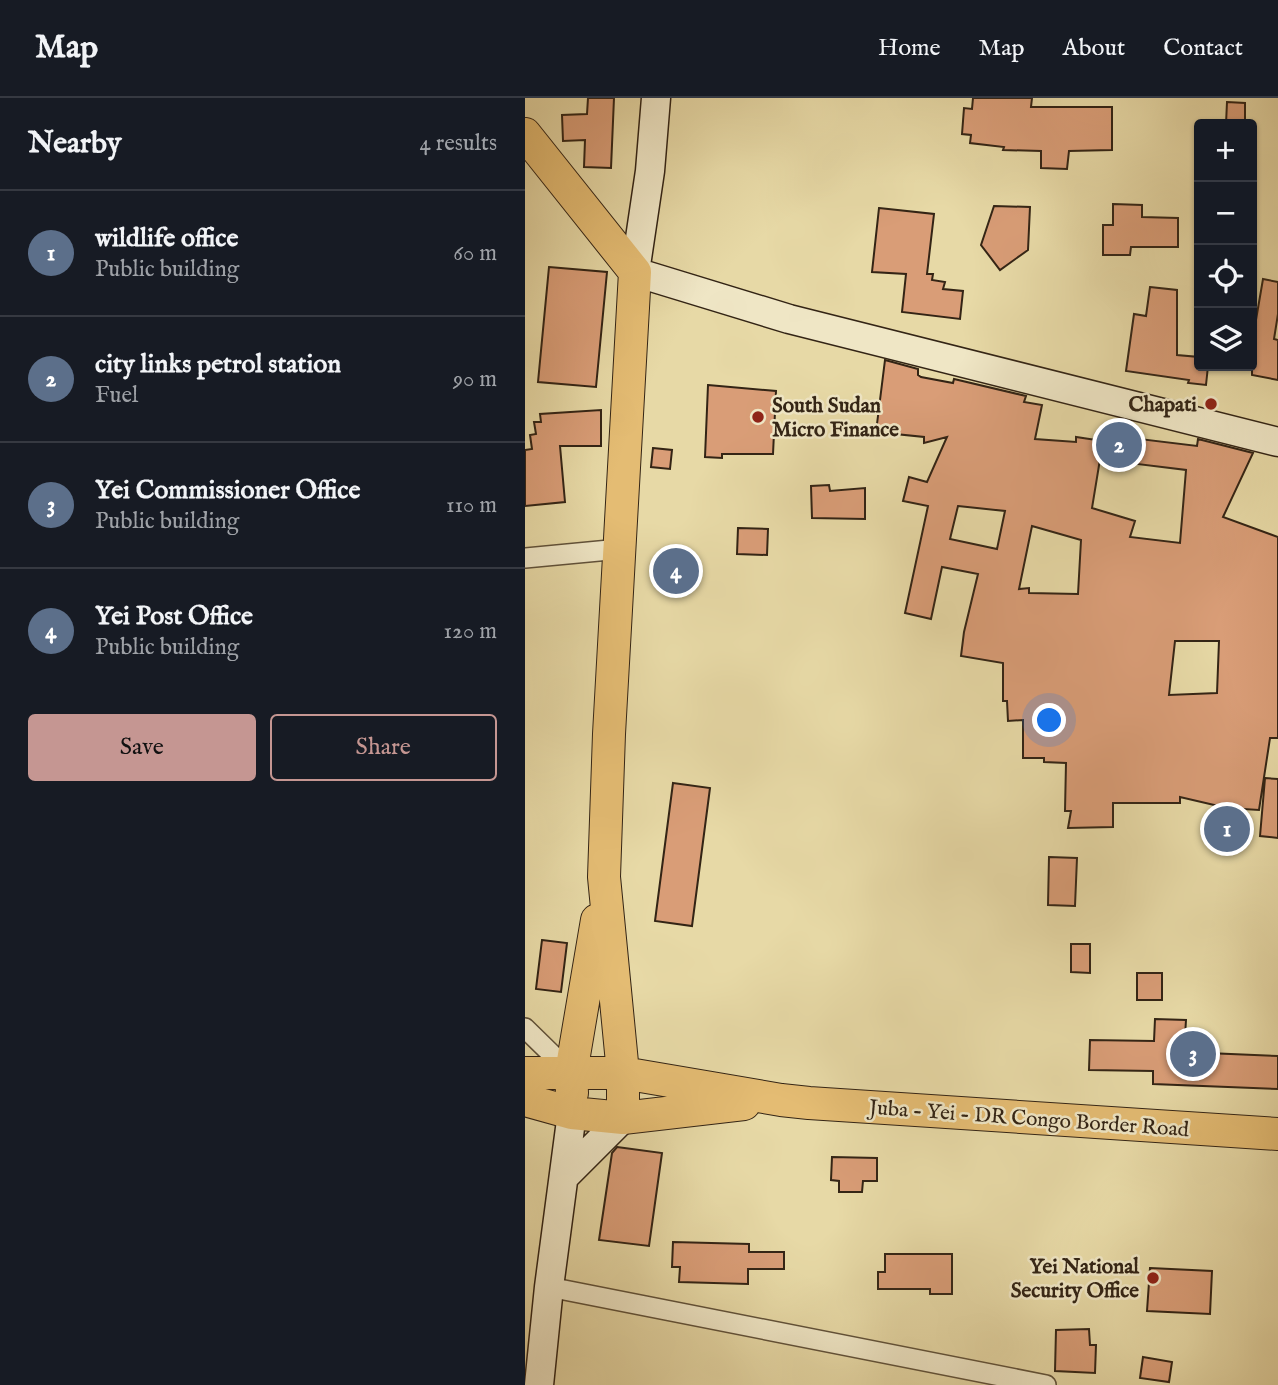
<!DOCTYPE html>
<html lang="en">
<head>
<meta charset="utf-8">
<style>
	:root { --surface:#171b24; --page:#242831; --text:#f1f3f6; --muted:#9ea1a6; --line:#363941; --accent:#c59692 }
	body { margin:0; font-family:"IM FELL English",serif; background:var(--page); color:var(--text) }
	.controls { position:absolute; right:21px; top:21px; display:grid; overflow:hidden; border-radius:7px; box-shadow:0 2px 5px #0004 }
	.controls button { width:63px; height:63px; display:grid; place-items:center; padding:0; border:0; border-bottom:2px solid var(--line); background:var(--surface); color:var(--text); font:35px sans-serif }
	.you { position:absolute; left:525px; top:623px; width:24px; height:24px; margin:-18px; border:5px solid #fff; border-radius:50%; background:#1a73e8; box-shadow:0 0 0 10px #1a73e833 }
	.badge { display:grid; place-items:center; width:46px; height:46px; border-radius:50%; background:var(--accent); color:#fff; font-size:23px; font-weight:700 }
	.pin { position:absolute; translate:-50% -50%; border:4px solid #fff; box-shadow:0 2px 7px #0006 }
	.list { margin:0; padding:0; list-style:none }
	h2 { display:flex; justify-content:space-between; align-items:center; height:91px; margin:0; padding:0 28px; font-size:30px }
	h2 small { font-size:23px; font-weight:400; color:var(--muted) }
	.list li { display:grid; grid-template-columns:46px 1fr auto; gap:21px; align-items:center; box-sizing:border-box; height:126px; padding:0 28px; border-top:2px solid var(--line) }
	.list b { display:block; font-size:26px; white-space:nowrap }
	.list p { margin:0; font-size:23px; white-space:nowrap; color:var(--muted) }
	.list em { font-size:23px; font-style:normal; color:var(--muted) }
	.actions { display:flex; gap:14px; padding:21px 28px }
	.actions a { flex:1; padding:16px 0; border:2px solid var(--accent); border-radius:7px; text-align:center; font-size:24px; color:var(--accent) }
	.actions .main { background:var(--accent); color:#111 }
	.icon { flex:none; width:38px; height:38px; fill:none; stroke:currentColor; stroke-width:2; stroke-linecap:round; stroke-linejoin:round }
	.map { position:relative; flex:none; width:753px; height:1287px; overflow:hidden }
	header { display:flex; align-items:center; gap:42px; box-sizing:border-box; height:98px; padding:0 35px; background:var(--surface); border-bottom:2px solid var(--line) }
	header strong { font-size:33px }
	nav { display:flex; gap:38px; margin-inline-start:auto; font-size:24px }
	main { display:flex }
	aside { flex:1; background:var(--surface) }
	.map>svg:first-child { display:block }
	.building { fill:#d99d77; stroke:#332415; stroke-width:2; fill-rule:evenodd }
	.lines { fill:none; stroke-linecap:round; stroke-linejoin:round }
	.street-casing { stroke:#605139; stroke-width:22 }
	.secondary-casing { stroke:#332415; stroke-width:31 }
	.primary-casing { stroke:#332415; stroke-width:34 }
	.street { stroke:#efe6c5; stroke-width:19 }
	.secondary { stroke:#efe6c5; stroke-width:28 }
	.primary { stroke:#e4bc73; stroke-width:32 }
	.poi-dot { fill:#8f2418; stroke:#efe6c5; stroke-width:2.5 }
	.labels { text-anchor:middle; stroke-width:5; stroke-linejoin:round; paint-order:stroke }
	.poi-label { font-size:21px; font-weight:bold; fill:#332415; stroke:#efe6c5; text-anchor:end }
	.street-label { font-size:21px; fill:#332415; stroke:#efe6c5 }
</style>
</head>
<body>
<header>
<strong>Map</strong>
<nav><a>Home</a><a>Map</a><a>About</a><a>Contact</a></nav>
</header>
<main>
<aside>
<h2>Nearby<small>4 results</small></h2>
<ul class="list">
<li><span class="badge" style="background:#5c6f8a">1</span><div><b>wildlife office</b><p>Public building</p></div><em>60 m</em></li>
<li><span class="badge" style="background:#5c6f8a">2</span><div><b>city links petrol station</b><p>Fuel</p></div><em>90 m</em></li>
<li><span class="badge" style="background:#5c6f8a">3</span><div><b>Yei Commissioner Office</b><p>Public building</p></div><em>110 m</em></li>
<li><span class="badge" style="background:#5c6f8a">4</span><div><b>Yei Post Office</b><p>Public building</p></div><em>120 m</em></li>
</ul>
<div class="actions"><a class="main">Save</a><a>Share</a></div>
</aside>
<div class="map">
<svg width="753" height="1287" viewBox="0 0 753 1287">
	<rect width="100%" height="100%" fill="#e7d9a6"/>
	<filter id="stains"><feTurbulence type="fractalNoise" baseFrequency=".00286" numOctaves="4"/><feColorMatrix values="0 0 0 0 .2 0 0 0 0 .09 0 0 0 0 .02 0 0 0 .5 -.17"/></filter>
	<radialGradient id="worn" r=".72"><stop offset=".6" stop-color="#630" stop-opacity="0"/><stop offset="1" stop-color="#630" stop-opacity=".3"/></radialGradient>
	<path class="building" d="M63,0h26l-3,70 -27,-1 1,-27 -22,1 -1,-26 25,-1z
		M448,0h59l-1,9h81v43l-43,1 -2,18 -26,-1v-17l-38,-1 1,-3 -34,-4 1,-8 -9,-1 2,-26 8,1z
		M702,4l18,1v21h-19z
		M588,106l29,1v12l36,1v29h-47l-1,8h-27v-30h10z
		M469,108l36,1 -2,43 -28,20 -19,-25z
		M354,110l55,6 -7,60h6l-1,6 13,2 -2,7 20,2 -3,28 -58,-7 4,-38 -34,-2z
		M24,169l58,5 -11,115 -58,-5z
		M738,181l15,3v32l-4,25 4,1v40l-26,-5v-32z
		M625,189l27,3v65l22,2v9h9l-2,19 -18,-2 1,-3 -63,-9 8,-57 12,2z
		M360,262l33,9v6l3,2 32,6 1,-4 72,17 -2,6 18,3 -7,34 41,3v-5l27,4 -11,67 43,13 -5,16 50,6 6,-73 -49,-6 3,-25 57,7 1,-7 55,14 -30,64 55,20v201h-8l-11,72 -32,-2 -47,-11v6h-67v24l-45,1 3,-17h-6l1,-48 -22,-1v-4h-21v-38l-15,1 -1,-20h-4v-38l-42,-7 3,-24 14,-58 -36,-7 -11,52 -26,-6 23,-107 -25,-5 6,-24 18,5 20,-45 -23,6v-6l-48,-5zM433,408l47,5 -8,38 -47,-10zM507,428l49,14 -3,54 -49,-1v-5l-10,1zM650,543h44l-2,52 -48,2z
		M183,287l68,6 -3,63h-51v4l-17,-1z
		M76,312v36h-41l5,56 -40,4v-56l7,-1 -2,-14 6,-1 -2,-12h7l-1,-8z
		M128,350l19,2 -2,19 -19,-2z
		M304,387l1,6 35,-3v31l-53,-1 -1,-32z
		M213,430l30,1 -1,26 -30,-1z
		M136,453l30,2 -2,33 -30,-2z
		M740,680l13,1v59l-18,-2z
		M148,685l37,5 -18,138 -37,-5z
		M524,759l28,1 -2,48 -27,-1z
		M17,842l25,3 -6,49 -25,-3z
		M546,846h19v29l-19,-1z
		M612,875h25v27h-25z
		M630,921l31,1 -2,32 94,4v33l-125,-5v-13l-64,-1 1,-30 64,1z
		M92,1049l45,6 -13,93 -50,-6 13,-87z
		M307,1059l45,1v23h-14l-1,11h-23v-11l-8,-1z
		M148,1144l76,2v8h35v17h-36v15l-69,-2 1,-15h-8z
		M360,1156h67v40h-22v-5h-52v-17h7z
		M625,1170l62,3 -2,43 -63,-3z
		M564,1231l1,16h6l-1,28 -40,-2 1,-41z
		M618,1259l29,5 -3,20 -29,-4z"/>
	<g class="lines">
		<defs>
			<path id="street" d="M0,460l95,-9
				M0,930l46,45
				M24,1189l497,98"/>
			<path id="secondary" d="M131,0l-6,73 -15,101 154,47 489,123
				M40,1078l58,-58
				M14,1287l10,-98 23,-174"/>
			<path id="primary" d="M0,36l110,138 -26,462 -5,143 19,196v45
				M0,975h98l158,27 28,3 469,31
				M47,995l-1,-20 26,-153
				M0,1002l47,13 51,5 121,-14"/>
		</defs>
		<use href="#street" class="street-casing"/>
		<use href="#secondary" class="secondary-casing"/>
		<use href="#primary" class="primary-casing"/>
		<use href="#street" class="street"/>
		<use href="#secondary" class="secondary"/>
		<use href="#primary" class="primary"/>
	</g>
	<g class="poi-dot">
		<circle cx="686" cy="306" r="7"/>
		<circle cx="233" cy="319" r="7"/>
		<circle cx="628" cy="1180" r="7"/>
	</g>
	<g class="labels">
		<g class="poi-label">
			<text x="672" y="313">Chapati</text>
			<text x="247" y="314" text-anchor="start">South Sudan<tspan x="247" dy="24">Micro Finance</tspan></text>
			<text x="614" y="1175">Yei National<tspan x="614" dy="24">Security Office</tspan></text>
		</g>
		<g class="street-label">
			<text transform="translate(504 1020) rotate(4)" y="7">Juba - Yei - DR Congo Border Road</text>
		</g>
	</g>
	<rect width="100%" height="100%" filter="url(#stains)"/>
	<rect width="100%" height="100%" fill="url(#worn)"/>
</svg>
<div class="controls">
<button>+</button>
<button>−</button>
<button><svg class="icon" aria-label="locate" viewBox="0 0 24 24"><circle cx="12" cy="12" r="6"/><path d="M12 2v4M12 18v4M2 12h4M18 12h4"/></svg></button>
<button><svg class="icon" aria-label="layers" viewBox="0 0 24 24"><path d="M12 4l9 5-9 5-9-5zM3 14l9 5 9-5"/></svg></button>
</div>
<div class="you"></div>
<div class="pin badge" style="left:702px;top:731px;background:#5c6f8a">1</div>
<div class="pin badge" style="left:594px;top:347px;background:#5c6f8a">2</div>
<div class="pin badge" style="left:668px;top:956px;background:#5c6f8a">3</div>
<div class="pin badge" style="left:151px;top:473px;background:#5c6f8a">4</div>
</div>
</main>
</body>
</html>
